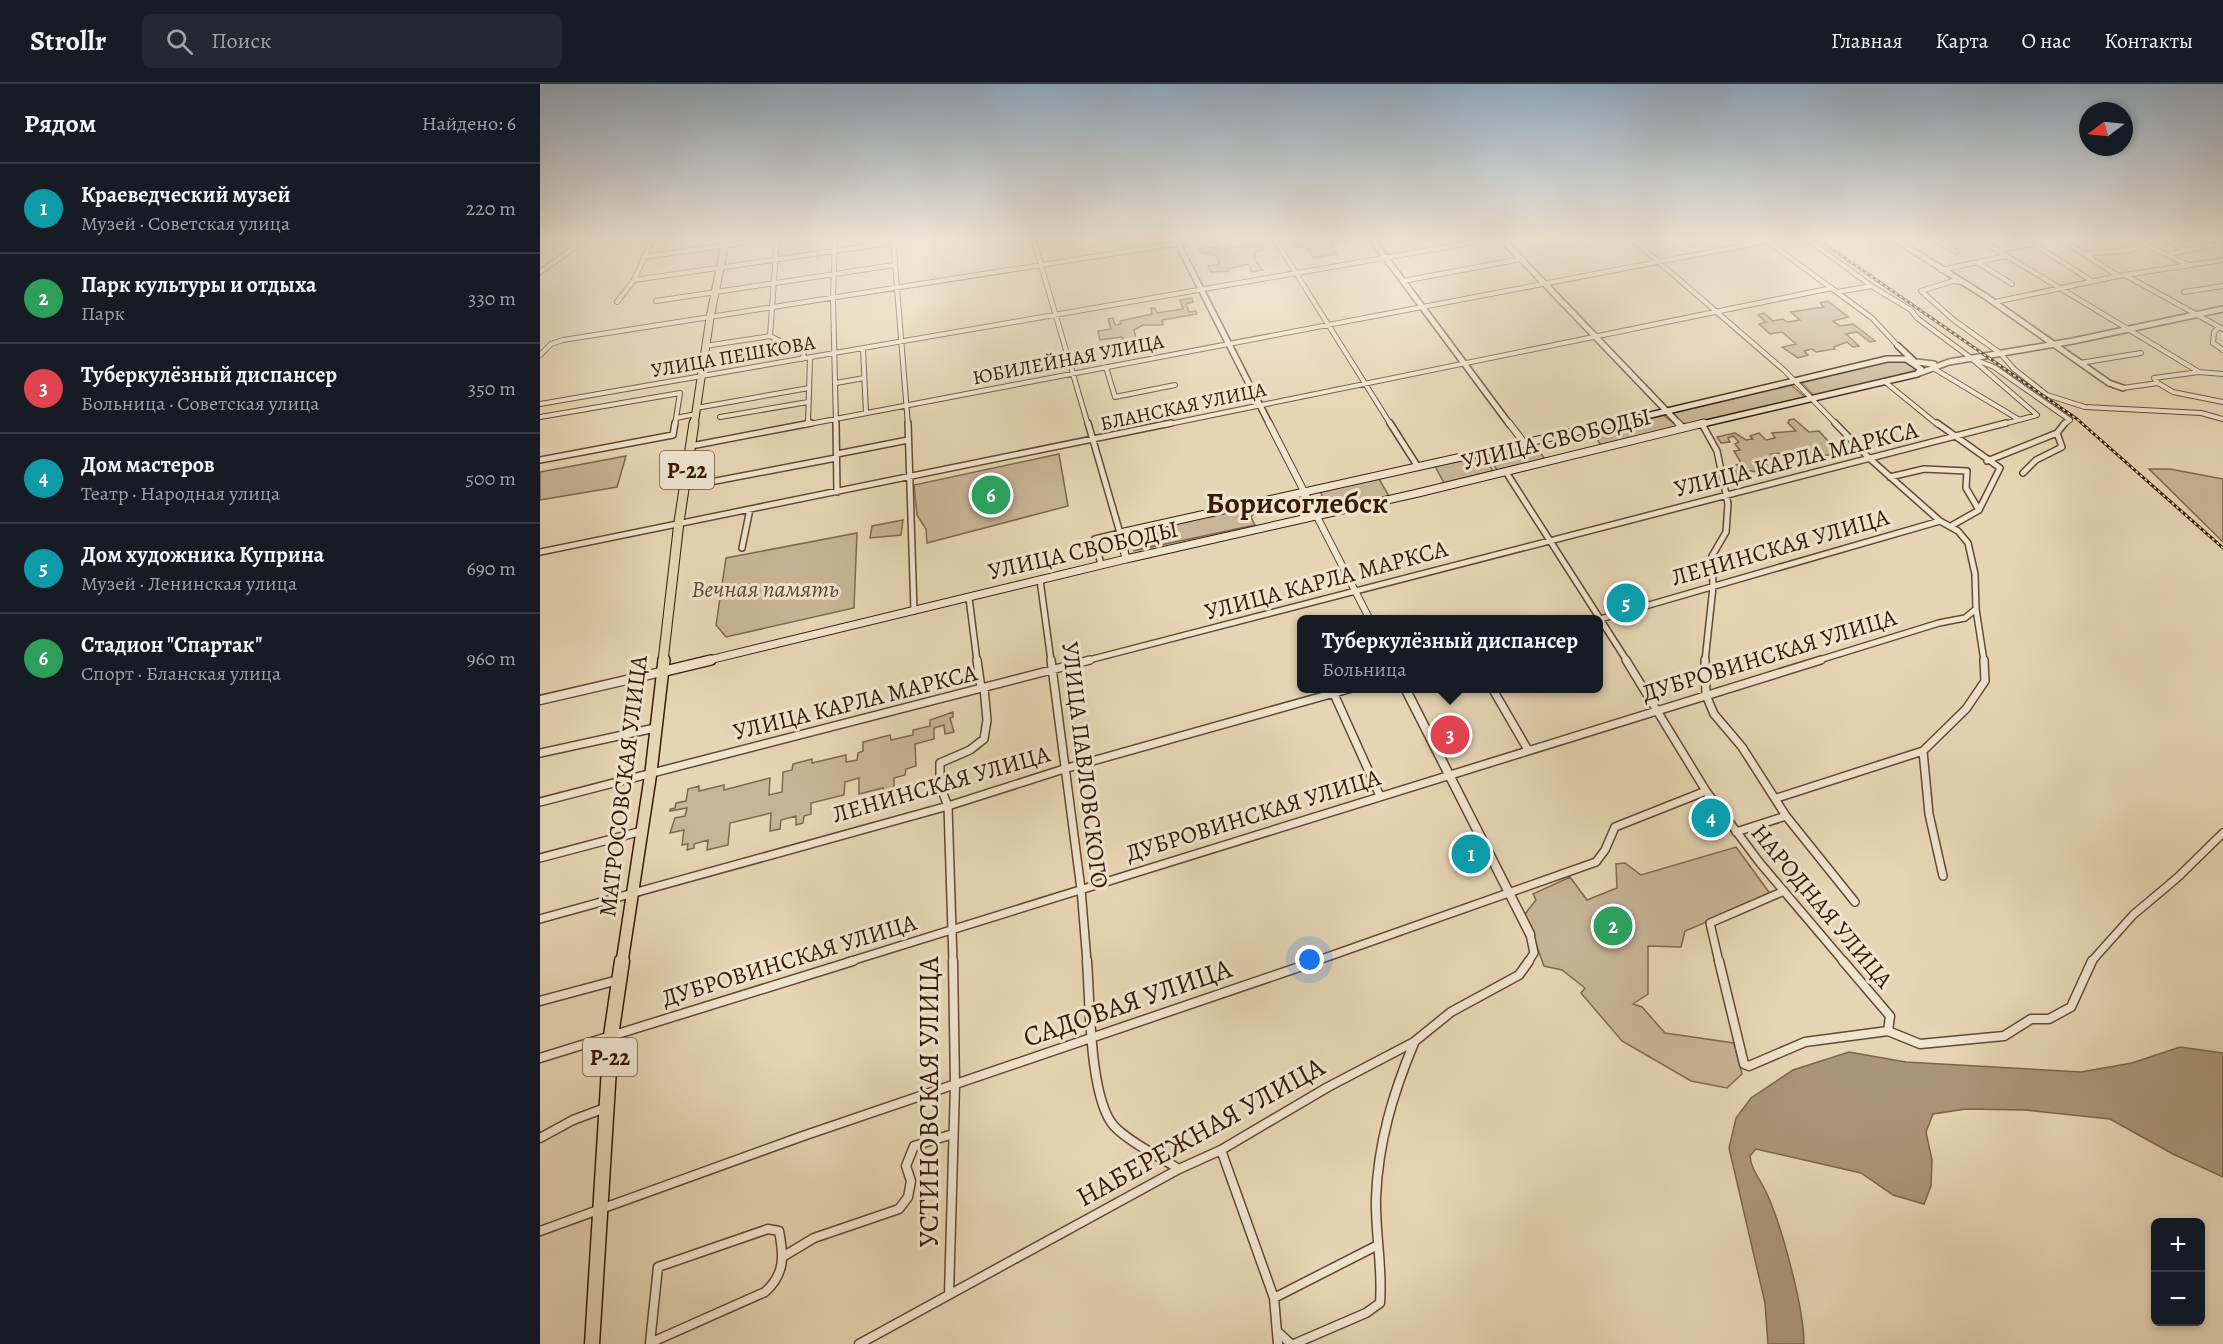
<!DOCTYPE html>
<html lang="ru">
<head>
<meta charset="utf-8">
<style>
	:root { --surface:#171b24; --page:#242831; --text:#f1f3f6; --muted:#9ea1a6; --line:#363941; --accent:#c59692 }
	body { margin:0; font-family:Alegreya,serif; background:var(--page); color:var(--text) }
	.controls { position:absolute; right:18px; bottom:18px; display:grid; overflow:hidden; border-radius:9px; box-shadow:0 3px 9px #0003 }
	.controls button { width:54px; height:54px; display:grid; place-items:center; padding:0; border:0; border-bottom:2px solid var(--line); background:var(--surface); color:var(--text); font:30px sans-serif }
	.compass { position:absolute; left:1539px; top:18px; width:54px; height:54px; border-radius:50%; background:var(--surface); box-shadow:0 3px 9px #0003; rotate:254deg }
	.you { position:absolute; left:770px; top:876px; width:21px; height:21px; margin:-15px; border:4px solid #fff; border-radius:50%; background:#1a73e8; box-shadow:0 0 0 9px #1a73e833 }
	.badge { display:grid; place-items:center; width:39px; height:39px; border-radius:50%; background:var(--accent); color:#fff; font-size:20px; font-weight:700 }
	.pin { position:absolute; translate:-50% -50%; border:3px solid #fff; box-shadow:0 2px 6px #0006 }
	.popup { position:absolute; left:757px; top:531px; width:306px; height:78px; box-sizing:border-box; display:grid; place-content:center; border-radius:9px; background:var(--surface); filter:drop-shadow(0 2px 4px #0005); font-size:20px; white-space:nowrap; color:var(--muted) }
	.popup b { font-size:22px; color:var(--text) }
	.popup::after { content:''; position:absolute; left:50%; top:100%; margin-left:-12px; border:12px solid transparent; border-top-color:var(--surface) }
	.list { margin:0; padding:0; list-style:none }
	h2 { display:flex; justify-content:space-between; align-items:center; height:78px; margin:0; padding:0 24px; font-size:26px }
	h2 small { font-size:20px; font-weight:400; color:var(--muted) }
	.list li { display:grid; grid-template-columns:39px 1fr auto; gap:18px; align-items:center; box-sizing:border-box; height:90px; padding:0 24px; border-top:2px solid var(--line) }
	.list b { display:block; font-size:22px; white-space:nowrap }
	.list p { margin:0; font-size:20px; white-space:nowrap; color:var(--muted) }
	.list em { font-size:20px; font-style:normal; color:var(--muted) }
	.icon { flex:none; width:33px; height:33px; fill:none; stroke:currentColor; stroke-width:2; stroke-linecap:round; stroke-linejoin:round }
	.map { position:relative; flex:none; width:1683px; height:1260px; overflow:hidden }
	header { display:flex; align-items:center; gap:36px; box-sizing:border-box; height:84px; padding:0 30px; background:var(--surface); border-bottom:2px solid var(--line) }
	header strong { font-size:28px }
	nav { display:flex; gap:33px; margin-inline-start:auto; font-size:21px }
	.search { width:420px; height:54px; background:var(--page); display:flex; align-items:center; gap:15px; box-sizing:border-box; padding:0 21px; border-radius:9px; color:var(--muted); font-size:22px }
	main { display:flex }
	aside { flex:1; background:var(--surface) }
	.map>svg:first-child { display:block }
	.green { fill:#c8b597; stroke:#80684f; stroke-width:1.5 }
	.water { fill:#ab9579; stroke:#7d644b; stroke-width:1.5 }
	.lines { fill:none; stroke-linecap:round; stroke-linejoin:round }
	.minor-far3-casing { stroke:#644932; stroke-width:6 }
	.minor-far2-casing { stroke:#644932; stroke-width:8 }
	.minor-far1-casing { stroke:#644932; stroke-width:10 }
	.minor-casing { stroke:#644932; stroke-width:11 }
	.tertiary-far2-casing { stroke:#644932; stroke-width:8 }
	.tertiary-far1-casing { stroke:#644932; stroke-width:8 }
	.tertiary-casing { stroke:#644932; stroke-width:11 }
	.secondary-far2-casing { stroke:#381a07; stroke-width:8 }
	.secondary-far1-casing { stroke:#381a07; stroke-width:9 }
	.secondary-casing { stroke:#381a07; stroke-width:12 }
	.trunk-far3-casing { stroke:#381a07; stroke-width:9 }
	.trunk-far2-casing { stroke:#381a07; stroke-width:11 }
	.trunk-far1-casing { stroke:#381a07; stroke-width:14 }
	.trunk-casing { stroke:#381a07; stroke-width:17 }
	.minor-far3 { stroke:#efe4ce; stroke-width:4 }
	.minor-far2 { stroke:#efe4ce; stroke-width:5 }
	.minor-far1 { stroke:#efe4ce; stroke-width:7 }
	.minor { stroke:#efe4ce; stroke-width:8 }
	.tertiary-far2 { stroke:#efe4ce; stroke-width:5 }
	.tertiary-far1 { stroke:#efe4ce; stroke-width:6 }
	.tertiary { stroke:#efe4ce; stroke-width:8 }
	.secondary-far2 { stroke:#efe4ce; stroke-width:5 }
	.secondary-far1 { stroke:#efe4ce; stroke-width:7 }
	.secondary { stroke:#efe4ce; stroke-width:9 }
	.trunk-far3 { stroke:#e6d5b4; stroke-width:7 }
	.trunk-far2 { stroke:#e6d5b4; stroke-width:9 }
	.trunk-far1 { stroke:#e6d5b4; stroke-width:11 }
	.trunk { stroke:#e6d5b4; stroke-width:14 }
	.rail-casing { stroke:#381a07; stroke-width:3 }
	.rail { stroke:#efe4ce; stroke-width:1.5; stroke-dasharray:3; stroke-linecap:butt }
	.labels { text-anchor:middle; stroke-width:6; stroke-linejoin:round; paint-order:stroke }
	.far-street-label { font-size:20px; fill:#381a07; stroke:#efe4ce }
	.shield { fill:#efe4ce; stroke:#6f5743; stroke-width:1.5 }
	.shield-label { font-size:22px; font-weight:bold; fill:#381a07 }
	.street-label { font-size:24px; fill:#381a07; stroke:#efe4ce }
	.park-label { font-size:24px; font-style:italic; fill:#634832; stroke:#efe4ce }
	.near-street-label { font-size:28px; fill:#381a07; stroke:#efe4ce }
	.district-label { font-size:30px; font-weight:bold; fill:#381a07; stroke:#efe4ce }
</style>
</head>
<body>
<header>
<strong>Strollr</strong>
<div class="search"><svg class="icon" aria-label="search" viewBox="0 0 24 24"><circle cx="10" cy="10" r="6"/><path d="M15 15l6 6"/></svg>Поиск</div>
<nav><a>Главная</a><a>Карта</a><a>О нас</a><a>Контакты</a></nav>
</header>
<main>
<aside>
<h2>Рядом<small>Найдено: 6</small></h2>
<ul class="list">
<li><span class="badge" style="background:#0f9aa8">1</span><div><b>Краеведческий музей</b><p>Музей · Советская улица</p></div><em>220 m</em></li>
<li><span class="badge" style="background:#2e9e5b">2</span><div><b>Парк культуры и отдыха</b><p>Парк</p></div><em>330 m</em></li>
<li><span class="badge" style="background:#e0444e">3</span><div><b>Туберкулёзный диспансер</b><p>Больница · Советская улица</p></div><em>350 m</em></li>
<li><span class="badge" style="background:#0f9aa8">4</span><div><b>Дом мастеров</b><p>Театр · Народная улица</p></div><em>500 m</em></li>
<li><span class="badge" style="background:#0f9aa8">5</span><div><b>Дом художника Куприна</b><p>Музей · Ленинская улица</p></div><em>690 m</em></li>
<li><span class="badge" style="background:#2e9e5b">6</span><div><b>Стадион &quot;Спартак&quot;</b><p>Спорт · Бланская улица</p></div><em>960 m</em></li>
</ul>
</aside>
<div class="map">
<svg width="1683" height="1260" viewBox="0 0 1683 1260">
	<rect width="100%" height="100%" fill="#e6d5b4"/>
	<filter id="stains"><feTurbulence type="fractalNoise" baseFrequency=".00333" numOctaves="4"/><feColorMatrix values="0 0 0 0 .2 0 0 0 0 .09 0 0 0 0 .02 0 0 0 .5 -.17"/></filter>
	<radialGradient id="worn" r=".72"><stop offset=".6" stop-color="#630" stop-opacity="0"/><stop offset="1" stop-color="#630" stop-opacity=".3"/></radialGradient>
	<path class="green" d="M780,154h18l9,4 -16,3 6,9 -23,4 -8,-12 -11,2 -3,-6z
		M716,160l7,5 -8,3 1,4 -3,1 10,13 -11,2 -4,-8 -20,5v2l-17,1 -3,-6 12,-2 -5,-9 -14,-2 -2,-4 16,-2 2,3z
		M652,214l1,4 -7,2 3,8 7,-1 1,3 -35,6 1,5h-20l-9,5 4,16 -13,2 -3,-11 -22,3 -2,-9 13,-2 -3,-10 5,-1 2,7 6,-1 -1,-3 32,-7 -1,-6h4l2,5 26,-4 -3,-9z
		M1288,217l20,16 -15,4 7,5 13,-2 22,17 -5,1 -13,-10 -11,2 13,12 -6,1 -6,-5 -13,5 1,2 -19,3 -4,-3 -8,2 4,4 -10,3 -16,-11 14,-3 -14,-12 -12,2 -11,-10 7,-2 -8,-7 6,-2 9,8 10,-2 4,3 13,-2 -9,-8 33,-5 -4,-4z
		M1355,275c8,0 20,3 19,12l-100,25 -13,-14z
		M1251,301l14,12 -114,27 -9,-1 -9,-10z
		M1122,330l15,12 -2,2 -74,17 -11,-15z
		M1254,335l15,13 10,-1 20,22 -37,7 -3,-3 -14,3 -6,-7 -8,1 3,4 -10,2 3,4 -12,2 4,6 -16,-2 2,6 -9,1 -1,-12 7,-1 -8,-13 6,-1 -5,-6 4,-2 -6,-6 -5,2 2,4 -9,1 -4,-6 18,-4 11,7 7,-1 -3,-3 9,-3 7,7 9,-2 -3,-5 24,-2 -8,-8 1,-3z
		M994,360l11,15 -48,11 -10,-15z
		M519,370l9,52 -141,37 -1,-14 -9,-14 -3,-30z
		M86,372l-9,31 -77,13v-28z
		M944,372l9,15 -49,12 -9,-17z
		M1609,385h21l53,10v63z
		M839,395l10,17 -61,13 -8,-18z
		M706,424l5,1 3,5 -3,3 4,8 -122,26 21,-6 4,-12 9,-7z
		M363,436l-2,15 -31,3 2,-12z
		M317,449l-3,75 -128,29 -10,-12 10,-67z
		M413,628v5l-3,1 4,14 -9,2 -1,-9 -10,3v11l-19,5 1,22 -10,3 -1,6 -11,3v14l-10,3 -1,-7 -24,6v-16l-14,4 -1,13 -33,8v11l-7,2 -1,7 -7,2v-9l-15,4 -1,9 -10,2 1,-18 -41,10 -2,22 -21,5 1,-10 -14,4v4l-7,2 1,-6 -6,1 2,-15 -14,3 5,-15 10,-2 2,-8 -17,3v-2l5,-1 1,-5 10,-2 2,-12 11,-3v5l25,-6v5l46,-12 -1,17 13,-3 1,-20 9,-2 1,-6 19,-5v4l34,-8v7l11,-2 1,-7 5,-2v-9l27,-7 1,5 22,-5v-5l17,-4v-6z
		M1196,763l35,48 -86,36 -4,16 -33,-1v48l-15,10 9,3 23,26 69,10 8,31 -15,14 -36,-7 -69,-40 -41,-48 4,-5 -23,-18 -18,-4 -19,-52 11,-14 -3,-6 37,-17 17,23 30,-12 -1,-24 9,-1 16,12z"/>
	<path class="water" d="M1640,963l43,6v124l-50,-23 -63,-35 -85,-9 -59,-1 -33,5 -7,18 6,28 -1,26 -7,18 -31,-9 -32,-22 -105,-24 -6,7c1,14 11,24 17,38 15,33 37,114 37,150h-36l-3,-41 -36,-155 7,-30 15,-20 42,-28 56,-18 57,10 175,10 51,-9z"/>
	<g class="lines">
		<defs>
			<path id="minor-far3" d="M295,154l-2,61 3,126
				M353,154l15,187
				M493,154l55,187
				M734,154l117,187
				M1091,154l154,133 52,54
				M1223,154l109,80 26,28
				M1394,154l22,14
				M1437,154l222,134
				M1484,154l68,43
				M1520,154l58,38
				M1592,154l56,27
				M1622,154l23,12
				M1270,157l63,46 38,23 6,8 54,40 23,9 76,53 -7,5
				M0,159l5,-5
				M1457,166l66,-11
				M1546,170l44,-4 12,-4
				M1630,170l53,-11
				M103,173l136,-19
				M1438,179l34,21
				M1401,186l65,-14
				M0,188l48,-34
				M1585,191l98,54
				M94,196l290,-42
				M863,197l118,-22
				M1422,198l-9,-1 -32,10 34,30 45,32 14,16 33,26 38,12 116,6 22,6
				M1297,208l35,-6
				M1644,208l39,-6
				M116,217l238,-36
				M77,218l17,-22 19,-42
				M1455,218l123,-26 105,-16
				M1679,243l-5,5 -1,11 10,7
				M230,252l34,17 -2,6
				M165,262l65,-10 7,-98
				M323,265l3,64
				M0,271l11,-11 12,-4 650,-102
				M1431,274l66,57 -37,10
				M1540,279l61,-10
				M566,283l9,30 60,-12
				M1393,284l85,51
				M1344,297l54,44
				M296,299l28,-5
				M1618,299l15,9 50,10
				M1583,304l35,-5 -4,-5 45,-6 24,2
				M0,320l959,-166
				M156,324l113,-20
				M0,333l140,-24 -5,32
				M180,333l88,-15
				M136,334l20,-4
				M268,339l2,-65
				M264,341l964,-184
				M624,341l668,-137"/>
			<path id="minor-far2" d="M296,339l1,69
				M368,339l6,188
				M548,339l32,110 -25,6 6,26
				M850,339l28,44
				M1295,339l34,35 71,63 18,10 10,12 7,31 1,35 8,52
				M1397,339l63,45 -21,42
				M1162,340l15,27 11,53 -2,28 -14,24 1,31 -8,74
				M151,362l120,-23
				M297,370l71,-14
				M0,376l133,-25 2,-12
				M1447,377l70,-28
				M966,388l121,189
				M1483,389l13,-13 26,-13 -5,-14 8,-10
				M1350,393l34,-8 43,2 -1,17 13,22 -28,16
				M144,403l152,-29
				M202,464l8,-39
				M0,468l631,-129
				M500,496l11,81
				M429,514l8,63
				M1057,536l343,-99
				M545,577l921,-238
				M1276,577l123,-38 26,-5 11,-9"/>
			<path id="minor-far1" d="M437,576l4,28
				M511,576l30,229 6,73
				M1086,576l80,131 54,72 84,99
				M1165,576l1,35 8,19 28,33 44,69 69,86
				M952,604l36,62
				M794,610l46,102
				M1383,667l6,63 14,62
				M0,669l115,-25
				M1237,714l146,-47 43,-42 19,-28 -1,-21
				M0,718l550,-142
				M1196,748l50,-16
				M0,774l102,-27
				M0,835l408,-113 116,-37 288,-81
				M308,878l973,-302
				M413,878l-5,-156 -8,-20v-23l30,-13 14,-11 3,-19 -3,-32
				M773,878l283,-100 9,-12 10,-23 91,-36
				M988,878l6,-9 -4,-19
				M1179,878l-9,-39 74,-32
				M1551,878l42,-47 44,-37 46,-45"/>
			<path id="minor" d="M547,877c3,39 2,137 27,165 15,16 46,31 65,43
				M1179,877l25,103 5,2 56,-24 83,-11 32,13 84,-8 27,-17h18l22,-12 21,-46
				M1303,877l47,55 -2,15
				M0,917l78,-21
				M0,974l313,-97
				M0,1054l33,-18 32,-12
				M681,1066l53,148 4,46
				M228,1145l11,2c5,25 6,43 -14,61l-115,51 8,-76z
				M0,1147l263,-95 514,-175
				M244,1172l30,-18 85,-29 9,-12 3,-16 -5,-15 8,-20 39,-12
				M409,1210l6,-209 -2,-124
				M734,1214l104,-53
				M739,1249l12,11
				M319,1260l320,-175 42,-19 107,-63 86,-45 37,-30 68,-37 10,-14
				M754,1260l72,-31 14,-10c3,-35 -5,-70 -4,-105 2,-55 17,-105 38,-155"/>
			<path id="tertiary-far2" d="M635,154l95,187
				M831,154l139,187
				M961,154l179,187
				M1353,154l92,58 124,87 14,5
				M1376,278l18,2
				M1377,290l32,-12 124,-21 150,-32"/>
			<path id="tertiary-far1" d="M729,339l101,197
				M969,339l16,21
				M1138,339l5,5"/>
			<path id="tertiary" d="M865,604l125,246
				M0,616l121,-28"/>
			<path id="secondary-far2" d="M1358,262l15,14
				M1068,341l279,-66h19l15,10 -4,5 -219,51"/>
			<path id="secondary-far1" d="M586,475l-6,-26 494,-110
				M586,475l292,-66 286,-70
				M165,577l421,-102"/>
			<path id="secondary" d="M121,588l50,-12"/>
			<path id="trunk-far3" d="M154,341l16,-107 16,-80"/>
			<path id="trunk-far2" d="M123,577l16,-139 15,-99"/>
			<path id="trunk-far1" d="M82,878l29,-190 13,-112"/>
			<path id="trunk" d="M52,1260l19,-308 11,-75"/>
		</defs>
		<use href="#minor-far3" class="minor-far3-casing"/>
		<use href="#minor-far2" class="minor-far2-casing"/>
		<use href="#minor-far1" class="minor-far1-casing"/>
		<use href="#minor" class="minor-casing"/>
		<use href="#tertiary-far2" class="tertiary-far2-casing"/>
		<use href="#tertiary-far1" class="tertiary-far1-casing"/>
		<use href="#tertiary" class="tertiary-casing"/>
		<use href="#secondary-far2" class="secondary-far2-casing"/>
		<use href="#secondary-far1" class="secondary-far1-casing"/>
		<use href="#secondary" class="secondary-casing"/>
		<use href="#trunk-far3" class="trunk-far3-casing"/>
		<use href="#trunk-far2" class="trunk-far2-casing"/>
		<use href="#trunk-far1" class="trunk-far1-casing"/>
		<use href="#trunk" class="trunk-casing"/>
		<use href="#minor-far3" class="minor-far3"/>
		<use href="#minor-far2" class="minor-far2"/>
		<use href="#minor-far1" class="minor-far1"/>
		<use href="#minor" class="minor"/>
		<use href="#tertiary-far2" class="tertiary-far2"/>
		<use href="#tertiary-far1" class="tertiary-far1"/>
		<use href="#tertiary" class="tertiary"/>
		<use href="#secondary-far2" class="secondary-far2"/>
		<use href="#secondary-far1" class="secondary-far1"/>
		<use href="#secondary" class="secondary"/>
		<use href="#trunk-far3" class="trunk-far3"/>
		<use href="#trunk-far2" class="trunk-far2"/>
		<use href="#trunk-far1" class="trunk-far1"/>
		<use href="#trunk" class="trunk"/>
		<defs>
			<path id="rail" d="M1276,154l261,181 146,129"/>
		</defs>
		<use href="#rail" class="rail-casing"/>
		<use href="#rail" class="rail"/>
	</g>
	<linearGradient id="sky" x2="0" y2="1"><stop stop-color="#8fa8bc"/><stop offset="0.47" stop-color="#f4ecdd"/><stop offset="1" stop-color="#f4ecdd" stop-opacity="0"/></linearGradient>
	<rect width="1683" height="330" fill="url(#sky)"/>
	<g class="labels">
		<g class="far-street-label">
			<text transform="translate(193 272) rotate(-10)" y="7">УЛИЦА ПЕШКОВА</text>
			<text transform="translate(528 275) rotate(-11)" y="7">ЮБИЛЕЙНАЯ УЛИЦА</text>
			<text transform="translate(643 322) rotate(-12)" y="7">БЛАНСКАЯ УЛИЦА</text>
		</g>
		<g class="shield">
			<rect x="120" y="367" width="54" height="38" rx="4.5"/>
			<rect x="43" y="954" width="54" height="38" rx="4.5"/>
		</g>
		<g class="shield-label">
			<text x="147" y="394">Р-22</text>
			<text x="70" y="981">Р-22</text>
		</g>
		<g class="street-label">
			<text transform="translate(1016 355) rotate(-14)" y="8">УЛИЦА СВОБОДЫ</text>
			<text transform="translate(1256 375) rotate(-14)" y="8">УЛИЦА КАРЛА МАРКСА</text>
			<text transform="translate(1240 463) rotate(-16)" y="8">ЛЕНИНСКАЯ УЛИЦА</text>
			<text transform="translate(543 466) rotate(-13)" y="8">УЛИЦА СВОБОДЫ</text>
			<text transform="translate(786 496) rotate(-15)" y="8">УЛИЦА КАРЛА МАРКСА</text>
			<text transform="translate(1229 571) rotate(-17)" y="8">ДУБРОВИНСКАЯ УЛИЦА</text>
			<text transform="translate(315 618) rotate(-14)" y="8">УЛИЦА КАРЛА МАРКСА</text>
			<text transform="translate(545 681) rotate(83)" y="8">УЛИЦА ПАВЛОВСКОГО</text>
			<text transform="translate(401 700) rotate(-16)" y="8">ЛЕНИНСКАЯ УЛИЦА</text>
			<text transform="translate(83 702) rotate(-83)" y="8">МАТРОСОВСКАЯ УЛИЦА</text>
			<text transform="translate(713 731) rotate(-17)" y="8">ДУБРОВИНСКАЯ УЛИЦА</text>
			<text transform="translate(1282 822) rotate(50)" y="8">НАРОДНАЯ УЛИЦА</text>
			<text transform="translate(249 876) rotate(-17)" y="8">ДУБРОВИНСКАЯ УЛИЦА</text>
		</g>
		<g class="park-label">
			<text x="225" y="513">Вечная память</text>
		</g>
		<g class="near-street-label">
			<text transform="translate(587 918) rotate(-19)" y="10">САДОВАЯ УЛИЦА</text>
			<text transform="translate(388 1018) rotate(-90)" y="10">УСТИНОВСКАЯ УЛИЦА</text>
			<text transform="translate(660 1047) rotate(-29)" y="10">НАБЕРЕЖНАЯ УЛИЦА</text>
		</g>
		<g class="district-label">
			<text x="757" y="429">Борисоглебск</text>
		</g>
	</g>
	<rect width="100%" height="100%" filter="url(#stains)"/>
	<rect width="100%" height="100%" fill="url(#worn)"/>
</svg>
<div class="controls">
<button>+</button>
<button>−</button>
</div>
<svg class="compass" viewBox="-18 -18 36 36"><path d="M0-13l5 13h-10z" fill="#e53935"/><path d="M0 13l5-13h-10z" fill="#9ea1a6"/></svg>
<div class="you"></div>
<div class="pin badge" style="left:931px;top:770px;background:#0f9aa8">1</div>
<div class="pin badge" style="left:1073px;top:842px;background:#2e9e5b">2</div>
<div class="pin badge" style="left:910px;top:651px;background:#e0444e">3</div>
<div class="popup"><b>Туберкулёзный диспансер</b>Больница</div>
<div class="pin badge" style="left:1171px;top:734px;background:#0f9aa8">4</div>
<div class="pin badge" style="left:1086px;top:519px;background:#0f9aa8">5</div>
<div class="pin badge" style="left:451px;top:411px;background:#2e9e5b">6</div>
</div>
</main>
</body>
</html>
